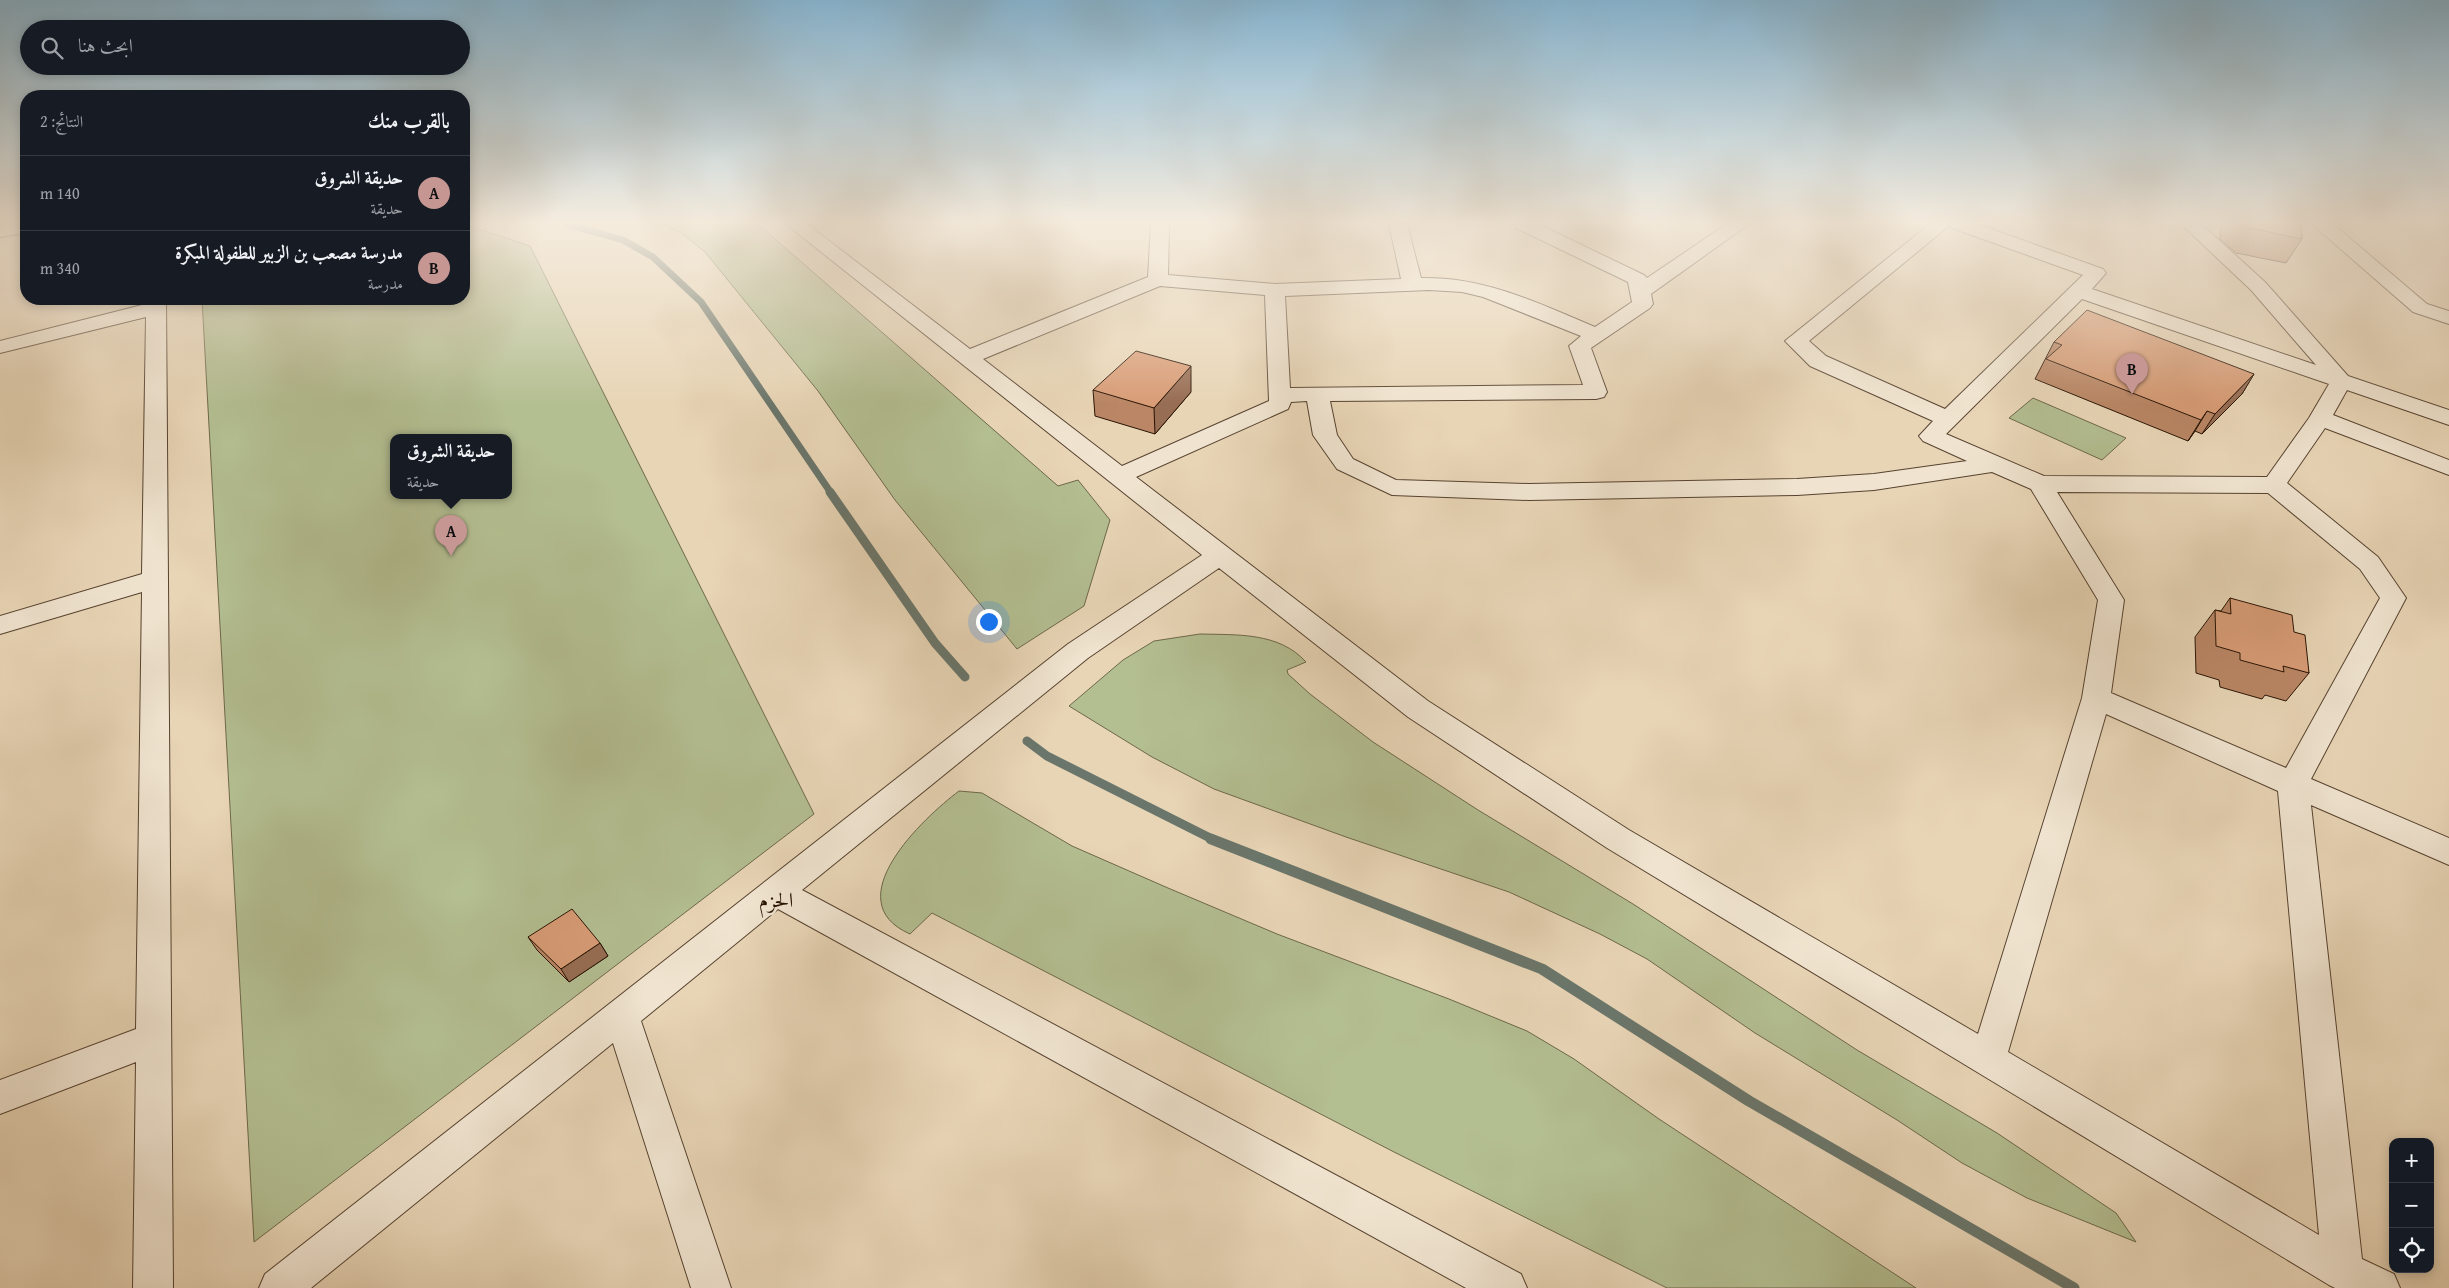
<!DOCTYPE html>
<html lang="ar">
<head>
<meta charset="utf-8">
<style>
	:root { --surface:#171b24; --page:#242831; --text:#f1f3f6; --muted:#9ea1a6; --line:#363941; --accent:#c59692 }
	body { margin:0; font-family:"Gentium Book Plus",Amiri,serif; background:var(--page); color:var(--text); direction:rtl }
	.controls { position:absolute; right:15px; bottom:15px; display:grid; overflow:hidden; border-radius:10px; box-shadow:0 2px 12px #0003 }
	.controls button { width:45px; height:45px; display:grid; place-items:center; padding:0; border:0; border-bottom:1px solid var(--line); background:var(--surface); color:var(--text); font:25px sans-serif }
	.you { position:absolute; left:988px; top:621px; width:18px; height:18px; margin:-12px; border:4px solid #fff; border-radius:50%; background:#1a73e8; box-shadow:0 0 0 8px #1a73e833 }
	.badge { display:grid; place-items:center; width:32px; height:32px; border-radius:50%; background:var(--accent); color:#111; font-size:16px; font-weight:700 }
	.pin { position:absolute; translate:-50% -41px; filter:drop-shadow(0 1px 2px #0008) }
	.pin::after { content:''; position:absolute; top:26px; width:18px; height:15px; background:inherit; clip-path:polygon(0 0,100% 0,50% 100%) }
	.popup { position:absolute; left:390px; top:434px; width:122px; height:65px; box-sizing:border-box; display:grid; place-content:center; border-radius:10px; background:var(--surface); filter:drop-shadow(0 1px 4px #0005); font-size:16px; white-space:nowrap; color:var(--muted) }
	.popup b { font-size:19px; color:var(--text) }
	.popup::after { content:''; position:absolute; left:50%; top:100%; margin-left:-10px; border:10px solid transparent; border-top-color:var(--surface) }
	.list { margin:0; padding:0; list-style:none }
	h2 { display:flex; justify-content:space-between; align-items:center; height:65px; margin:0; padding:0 20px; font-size:21px }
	h2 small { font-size:16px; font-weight:400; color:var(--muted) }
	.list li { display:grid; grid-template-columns:32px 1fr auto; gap:15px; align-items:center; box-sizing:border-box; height:75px; padding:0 20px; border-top:1px solid var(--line) }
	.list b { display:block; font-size:19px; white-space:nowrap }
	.list p { margin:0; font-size:16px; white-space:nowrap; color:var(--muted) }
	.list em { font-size:16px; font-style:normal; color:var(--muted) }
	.icon { flex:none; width:28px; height:28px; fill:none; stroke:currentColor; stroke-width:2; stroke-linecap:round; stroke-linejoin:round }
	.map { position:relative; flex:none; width:2449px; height:1288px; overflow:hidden; direction:ltr }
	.search { position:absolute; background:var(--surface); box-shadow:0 2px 12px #0003; left:20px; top:20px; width:450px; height:55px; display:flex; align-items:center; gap:12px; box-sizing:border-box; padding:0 18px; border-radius:28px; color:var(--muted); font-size:19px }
	.panel { position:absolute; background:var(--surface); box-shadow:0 2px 12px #0003; left:20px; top:90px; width:450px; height:215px; border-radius:20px; direction:rtl }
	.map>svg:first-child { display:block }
	.green { fill:#b3be91; stroke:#6d684a; fill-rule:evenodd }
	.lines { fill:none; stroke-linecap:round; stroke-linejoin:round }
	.stream-far2 { stroke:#6a766b; stroke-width:7 }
	.stream-far1 { stroke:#6a766b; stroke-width:9 }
	.stream { stroke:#6a766b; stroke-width:11 }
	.street-casing { stroke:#574330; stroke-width:2 }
	.secondary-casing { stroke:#271203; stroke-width:2 }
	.street { fill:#f0e4d0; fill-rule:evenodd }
	.secondary { fill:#f0e4d0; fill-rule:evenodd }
	.wall { fill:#ba8665; stroke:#271203 }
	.shaded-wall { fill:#976d53; stroke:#271203 }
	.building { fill:#d89c76; stroke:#271203 }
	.labels { text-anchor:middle; stroke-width:5; stroke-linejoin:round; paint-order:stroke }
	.neighbourhood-label { font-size:21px; fill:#271203; stroke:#f0e4d0 }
</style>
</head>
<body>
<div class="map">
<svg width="2449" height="1288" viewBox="0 0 2449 1288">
	<rect width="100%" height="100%" fill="#e8d5b6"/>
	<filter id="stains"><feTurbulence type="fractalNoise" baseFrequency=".004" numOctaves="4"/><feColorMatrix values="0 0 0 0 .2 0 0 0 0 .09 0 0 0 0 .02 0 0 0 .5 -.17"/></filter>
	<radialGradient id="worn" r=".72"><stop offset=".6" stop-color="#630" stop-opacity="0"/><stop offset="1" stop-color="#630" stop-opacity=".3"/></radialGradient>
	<path class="green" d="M464,224l66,22 284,568 -560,428 -52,-943h262zM394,437h114v58h-114z
		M660,224h98l300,262 20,-6 32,40 -26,86 -67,43 -122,-149 -77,-109 -113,-139 -25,-20z
		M2033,398l93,40 -24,22 -93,-42z
		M1200,634c37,1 79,-2 106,28l-19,8 1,4 22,20 63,48 105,68 155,94 224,146 140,83 119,80 20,29 -109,-44 -65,-35 -65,-43 -142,-87 -108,-74 -47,-25 -91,-42 -163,-55 -132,-48 -62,-32 -83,-51 54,-46 31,-19z
		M959,791l23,2 90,53 96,42 109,46 172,65 78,32 47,28 85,60 257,169h-249l-273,-136 -462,-239 -22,21c-75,-33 13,-116 49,-143z"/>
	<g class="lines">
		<path class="stream-far2" d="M566,224l57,16 30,17 48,45 130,191"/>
		<path class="stream-far1" d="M830,492l105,151 30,34
			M1027,741l20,15 167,84"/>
		<path class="stream" d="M1211,839l331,130 207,132 325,187"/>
		<defs>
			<path id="street" d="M786,224h21l163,125 178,-72 3,-53h18l-1,51 107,9 126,-5 -12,-55h18l14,54c61,-2 118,25 174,49l37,-25 -4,-20 -112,-54 -2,-4h24l106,51 3,3 80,-54h22l-98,70 2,10 -3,4 -59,40 16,44 -3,5 -8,2 -266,2 7,34 16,24 43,21 133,4 268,-5 77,-5 93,-13 -44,-20 -4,-5 14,-15 -123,-55 -25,-25 145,-117h47l126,45 3,4 -14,16 224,76 -65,-75 -70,-66h20l64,58 83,94 101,34v15l-102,-35 -14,25 116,45v15l-124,-47 -38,55 91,74 28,41 -95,181 138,59v27l-138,-60 51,454 32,15 6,14h-65l-6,-3 -722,-437 -199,-131 -189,-149 -131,90 -286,232 719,384 6,14h-61l-688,-379 -137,112 90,267h-40l-78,-245 -302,245h-52l6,-14 803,-630 134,-89zM1950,225l2,3 131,47 -138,134 -119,-53 -17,-15zM1160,286l105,9 4,106 -147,65 -139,-107zM1429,290l33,2 21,5 98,39 -12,10 14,39 -293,3 -5,-92zM2082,299l247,85 -20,34 -42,59 -223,-1 -98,-42zM1307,401l6,34 24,34 55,26 137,5 268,-5 77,-5 118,-18 39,17 67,111 -16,98 -104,336 -349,-204 -201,-129 -292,-224 152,-68 3,-7zM2057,492l211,1 92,76 20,29 -94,170 -175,-75 13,-93zM2106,714l172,77 41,444 -311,-183z
				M2312,224h21l94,80 22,7v13l-36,-12z
				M146,299h20l7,989h-40l3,-226 -136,52v-34l136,-51 6,-437 -142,42v-18l142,-42 4,-257 -146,36v-12l146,-37z"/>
			<path id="secondary" d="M26,224v9l-26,4v-12z"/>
		</defs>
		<use href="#street" class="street-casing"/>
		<use href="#secondary" class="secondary-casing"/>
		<use href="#street" class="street"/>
		<use href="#secondary" class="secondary"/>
	</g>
	<path class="wall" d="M2221,224h80l1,15 -16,24 -50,-10 -16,-14z
		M2054,342l200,32 -12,20 -40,40 -7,-3 -7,10 -153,-62z
		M1093,390l98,2 -36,42 -60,-18z
		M2230,598l64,34 15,41 -23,28 -21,-6 -3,4 -42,-12 -1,-7 -23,-7 -1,-36 20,-27 6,1z
		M528,937l72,6 8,13 -39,26 -32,-32z"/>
	<path class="shaded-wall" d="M1191,366v26l-36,42 -1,-26z
		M2254,374l-12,20 -40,40 13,-20z
		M2207,411l-12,20 -7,10 13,-21z
		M600,943l8,13 -39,26 -8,-13z"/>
	<path class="building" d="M2245,224h56l1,15 -52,-11z
		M2087,310l167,64 -39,40 -8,-3 -6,9 -155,-61 16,-14 -8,-3z
		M1136,351l55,15 -37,42 -61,-18z
		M2230,598l62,17 2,17 11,3 4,38 -26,-7 1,6 -44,-12v-7l-24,-7 -1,-36 16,4z
		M572,909l28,34 -39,26 -33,-32z"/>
	<linearGradient id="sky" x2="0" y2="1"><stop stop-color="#87b6d2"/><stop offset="0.55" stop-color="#f5ecde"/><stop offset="1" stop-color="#f5ecde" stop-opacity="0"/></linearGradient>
	<rect width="2449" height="404" fill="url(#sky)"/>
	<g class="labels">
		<g class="neighbourhood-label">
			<text x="776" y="907">الحزم</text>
		</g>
	</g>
	<rect width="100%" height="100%" filter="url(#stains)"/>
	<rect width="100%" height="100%" fill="url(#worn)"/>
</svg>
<div class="controls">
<button>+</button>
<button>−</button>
<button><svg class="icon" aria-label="locate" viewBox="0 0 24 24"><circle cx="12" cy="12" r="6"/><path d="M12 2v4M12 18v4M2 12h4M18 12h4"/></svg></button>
</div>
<div class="you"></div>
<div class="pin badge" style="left:451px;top:556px">A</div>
<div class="popup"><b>حديقة الشروق</b>حديقة</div>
<div class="pin badge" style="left:2132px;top:394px">B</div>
<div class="search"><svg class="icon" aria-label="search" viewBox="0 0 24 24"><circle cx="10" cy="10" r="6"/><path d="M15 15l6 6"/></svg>ابحث هنا</div>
<section class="panel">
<h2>بالقرب منك<small>النتائج: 2</small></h2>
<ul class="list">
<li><span class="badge">A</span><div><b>حديقة الشروق</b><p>حديقة</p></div><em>140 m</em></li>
<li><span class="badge">B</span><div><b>مدرسة مصعب بن الزبير للطفولة المبكرة</b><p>مدرسة</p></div><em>340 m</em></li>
</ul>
</section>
</div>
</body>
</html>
